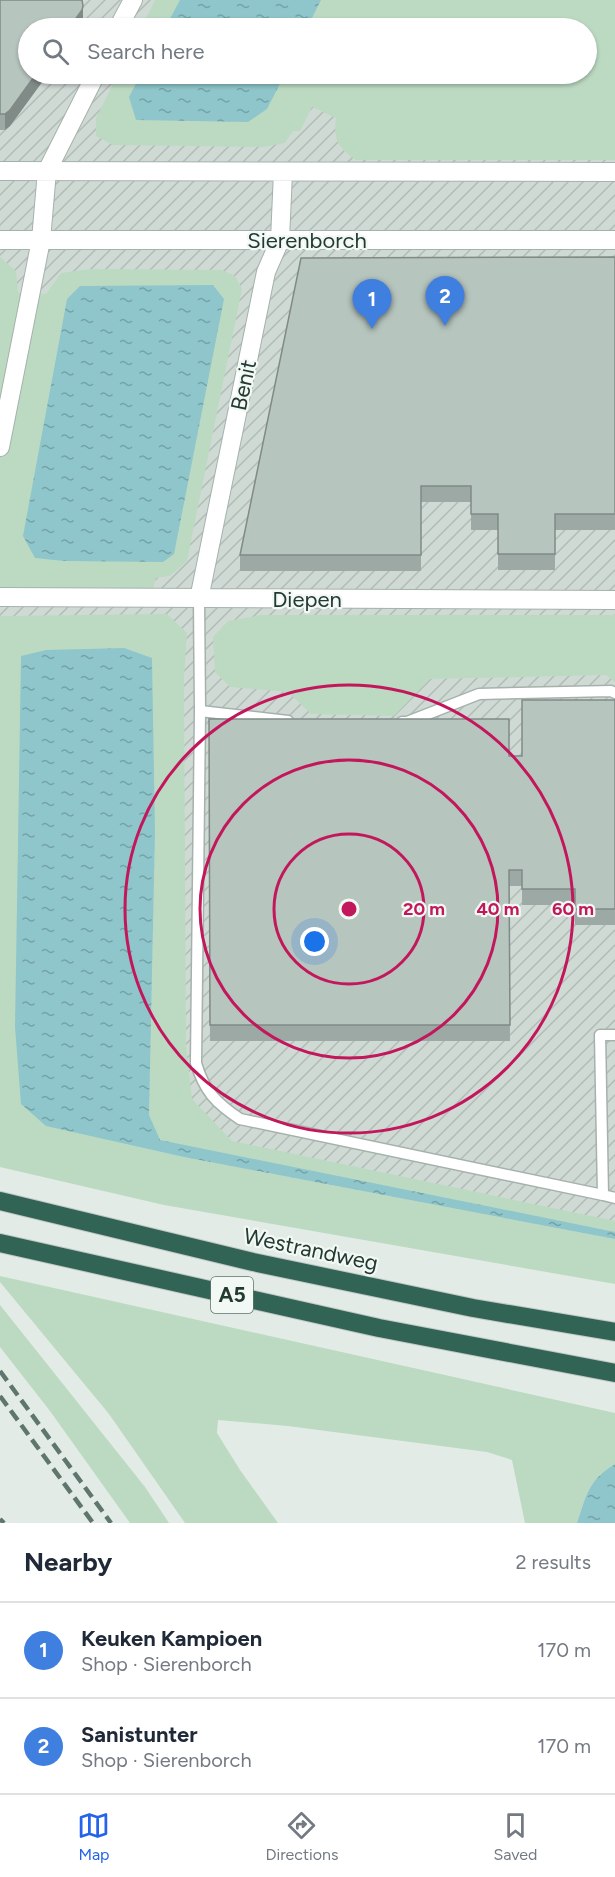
<!DOCTYPE html>
<html lang="en">
<head>
<meta charset="utf-8">
<style>
	:root { --surface:#fff; --page:#f6f6f7; --text:#1f2937; --muted:#747a83; --line:#e0e1e3; --accent:#2563eb }
	body { margin:0; font-family:Figtree,sans-serif; background:var(--page); color:var(--text) }
	.you { position:absolute; left:315px; top:942px; width:21px; height:21px; margin:-15px; border:4px solid #fff; border-radius:50%; background:#1a73e8; box-shadow:0 0 0 9px #1a73e833 }
	.badge { display:grid; place-items:center; width:39px; height:39px; border-radius:50%; background:var(--accent); color:#fff; font-size:20px; font-weight:700 }
	.pin { position:absolute; translate:-50% -50px; filter:drop-shadow(0 2px 3px #0008) }
	.pin::after { content:''; position:absolute; top:32px; width:21px; height:18px; background:inherit; clip-path:polygon(0 0,100% 0,50% 100%) }
	.list { margin:0; padding:0; list-style:none }
	h2 { display:flex; justify-content:space-between; align-items:center; height:78px; margin:0; padding:0 24px; font-size:26px }
	h2 small { font-size:20px; font-weight:400; color:var(--muted) }
	.list li { display:grid; grid-template-columns:39px 1fr auto; gap:18px; align-items:center; box-sizing:border-box; height:96px; padding:0 24px; border-top:2px solid var(--line) }
	.list b { display:block; font-size:22px; white-space:nowrap }
	.list p { margin:0; font-size:20px; white-space:nowrap; color:var(--muted) }
	.list em { font-size:20px; font-style:normal; color:var(--muted) }
	.icon { flex:none; width:33px; height:33px; fill:none; stroke:currentColor; stroke-width:2; stroke-linecap:round; stroke-linejoin:round }
	.map { position:relative; flex:none; width:615px; height:1523px; overflow:hidden }
	.search { position:absolute; background:var(--surface); box-shadow:0 2px 4px #0004; left:18px; right:18px; top:18px; height:66px; display:flex; align-items:center; gap:15px; box-sizing:border-box; padding:0 21px; border-radius:33px; color:var(--muted); font-size:22px }
	.sheet { height:270px; background:var(--surface) }
	nav { display:flex; justify-content:space-around; align-items:center; box-sizing:border-box; height:84px; border-top:2px solid var(--line); background:var(--surface); font-size:16px; color:var(--muted) }
	nav a { display:grid; justify-items:center; gap:3px }
	nav .on { color:var(--accent) }
	.map>svg:first-child { display:block }
	.industrial { fill:url(#industrial-furrows); fill-rule:evenodd }
	.grass { fill:#bcdac2 }
	.water { fill:url(#water-ripples) }
	.lines { fill:none; stroke-linecap:round; stroke-linejoin:round }
	.lane-casing { stroke:#a5b2ac; stroke-width:13 }
	.street-casing { stroke:#a5b2ac; stroke-width:20 }
	.highway-casing { stroke:#c1c8c6; stroke-width:20 }
	.lane { stroke:#fff; stroke-width:10 }
	.street { stroke:#fff; stroke-width:18 }
	.highway { stroke:#326456; stroke-width:18 }
	.rail { stroke:#5e766e; stroke-width:4.5; stroke-dasharray:12 6; stroke-linecap:butt }
	.wall { fill:#9da9a4 }
	.shaded-wall { fill:#808a86 }
	.building { fill:#b7c5bf; stroke:#808a86; stroke-width:1.5 }
	.ring { fill:none; stroke:#c2185b; stroke-width:3 }
	.labels { text-anchor:middle; stroke-width:4.5; stroke-linejoin:round; paint-order:stroke }
	.shield { fill:#f2f8f4; stroke:#61736c; stroke-width:1.5 }
	.shield-label { font-size:21px; font-weight:bold; fill:#233a32 }
	.street-label { font-size:22px; fill:#233a32; stroke:#f2f8f4 }
	.centre { fill:#c2185b; stroke:#f2f8f4; stroke-width:3 }
	.ring-label { font-size:18px; text-anchor:middle; font-weight:bold; fill:#c2185b; stroke:#f2f8f4; stroke-width:4.5; stroke-linejoin:round; paint-order:stroke }
</style>
</head>
<body>
<div class="map">
<svg width="615" height="1523" viewBox="0 0 615 1523">
	<defs>
		<pattern id="industrial-furrows" width="10" height="10" patternUnits="userSpaceOnUse" patternTransform="scale(1.5)"><rect width="10" height="10" fill="#d0dad5"/><path d="M-1 1l2-2M0 10L10 0M9 11l2-2" fill="none" stroke="#b2bcb7"/></pattern>
		<pattern id="water-ripples" width="26" height="14" patternUnits="userSpaceOnUse" patternTransform="scale(1.5)"><rect width="26" height="14" fill="#8ec6cb"/><path d="M2 4q2-2 4 0t4 0M15 11q2-2 4 0t4 0" fill="none" stroke="#74a2a5"/></pattern>
	</defs>
	<rect width="100%" height="100%" fill="#e2ebe6"/>
	<path class="industrial" d="M0,0h615v1248l-615,-92zM28,28h558v46h-558z"/>
	<path class="grass" d="M155,0h460v160h-259c-18,-12 -23,-21 -20,-42l-24,-11 -12,24h-7l-8,12 -21,4 -151,-2 -17,-9v-18l22,-44h468v-46h-445z
		M0,257l16,14 2,22 28,1 15,-21 29,-4 132,1 13,6 7,13 -55,272 -17,15 -14,2 -3,11 -153,-1z
		M167,614l20,19 -3,45 2,368 6,53 40,42 383,80v11l-455,-91 -11,-26 6,-282 -134,271 163,53 431,82v45l-451,-79 -164,-38v-551z
		M261,615h354v67l-9,-7 -176,4 -36,37 -83,-2 -23,-22 -58,-5 -15,-15 -2,-35 15,-16z
		M0,1276l615,137v51c-27,16 -29,32 -38,59h-52l-13,-63 -25,-8 -199,-26 -70,-6 -1,13 23,37 38,53h-93l-76,-109 -109,-132z
		M0,1305l145,182 24,36h-39l-80,-112 -50,-64z"/>
	<path class="water" d="M180,0h141l-14,28h-142z
		M141,74h144l-18,35 -19,13 -112,-2 -7,-23z
		M213,285l11,14 -50,255 -11,8 -99,-1 -29,-3 -12,-22 44,-237 13,-13z
		M124,648l28,10 3,175 -6,282 11,25 455,92v7l-431,-82 -138,-31 -25,-22 -6,-77 6,-371 25,-6z
		M615,1464v59h-38c9,-27 11,-43 38,-59z"/>
	<g class="lines">
		<defs>
			<path id="lane" d="M199,599l1,112 88,10
				M200,711l-4,352c8,28 20,40 44,56l363,76
				M402,722h5l72,-28 132,-3 4,2
				M615,1035h-15l3,160 12,3"/>
			<path id="street" d="M118,28l15,-28
				M0,171l615,1
				M0,240h615
				M0,447l41,-207 6,-69 49,-97
				M0,597l615,3
				M199,599l67,-327 14,-32 3,-68"/>
			<path id="highway" d="M0,1201l253,61 220,46 142,24
				M0,1243l379,85 236,45"/>
		</defs>
		<use href="#lane" class="lane-casing"/>
		<use href="#street" class="street-casing"/>
		<use href="#highway" class="highway-casing"/>
		<use href="#lane" class="lane"/>
		<use href="#street" class="street"/>
		<use href="#highway" class="highway"/>
		<path class="rail" d="M0,1371l111,152
			M0,1396l93,127
			M0,1519l4,4"/>
	</g>
	<path class="wall" d="M0,0l83,22 -1,4 -54,48h20l-38,52 -5,4h-5z
		M615,257v273h-60v40h-57v-40h-27v-28h-50v69h-181v-16z
		M615,700v225h-40v-20h-53v-19h-13l1,155h-300l-1,-322 300,37h13z"/>
	<path class="shaded-wall" d="M83,6v16l-1,4 -2,2h-11z
		M36,74h12l-38,52 -5,4v-16z"/>
	<path class="building" d="M0,0h82l1,6 -1,4 -13,18h-41v46h8l-26,36 -5,4h-5z
		M615,257v257h-60v40h-57v-40h-27v-28h-50v69h-181l61,-297z
		M522,700h93v209h-40v-20h-53v-19h-13l1,155h-300l-1,-306h300v37h13z"/>
	<g class="ring">
		<circle cx="349" cy="909" r="75"/>
		<circle cx="349" cy="909" r="149"/>
		<circle cx="349" cy="909" r="224"/>
	</g>
	<g class="labels">
		<rect class="shield" x="211" y="1277" width="42" height="36" rx="4.5"/>
		<g class="shield-label">
			<text x="232" y="1302">A5</text>
		</g>
		<g class="street-label">
			<text x="307" y="248">Sierenborch</text>
			<text transform="translate(243 385) rotate(-78)" y="8">Benit</text>
			<text x="307" y="607">Diepen</text>
			<text transform="translate(311 1249) rotate(12)" y="8">Westrandweg</text>
		</g>
	</g>
	<circle cx="349" cy="909" r="9" class="centre"/>
	<g class="ring-label">
		<text x="424" y="915">20 m</text>
		<text x="498" y="915">40 m</text>
		<text x="573" y="915">60 m</text>
	</g>
</svg>
<div class="you"></div>
<div class="pin badge" style="left:372px;top:329px;background:#3f7fe0">1</div>
<div class="pin badge" style="left:445px;top:326px;background:#3f7fe0">2</div>
<div class="search"><svg class="icon" aria-label="search" viewBox="0 0 24 24"><circle cx="10" cy="10" r="6"/><path d="M15 15l6 6"/></svg>Search here</div>
</div>
<section class="sheet">
<h2>Nearby<small>2 results</small></h2>
<ul class="list">
<li><span class="badge" style="background:#3f7fe0">1</span><div><b>Keuken Kampioen</b><p>Shop · Sierenborch</p></div><em>170 m</em></li>
<li><span class="badge" style="background:#3f7fe0">2</span><div><b>Sanistunter</b><p>Shop · Sierenborch</p></div><em>170 m</em></li>
</ul>
</section>
<nav>
<a class="on"><svg class="icon" aria-label="map" viewBox="0 0 24 24"><path d="M3 6l6-2 6 2 6-2v14l-6 2-6-2-6 2zM9 4v14M15 6v14"/></svg>Map</a>
<a><svg class="icon" aria-label="directions" viewBox="0 0 24 24"><path d="M12 3l9 9-9 9-9-9zM9 14v-3h6M13 9l2 2-2 2"/></svg>Directions</a>
<a><svg class="icon" aria-label="saved" viewBox="0 0 24 24"><path d="M7 4h10v16l-5-4-5 4z"/></svg>Saved</a>
</nav>
</body>
</html>
